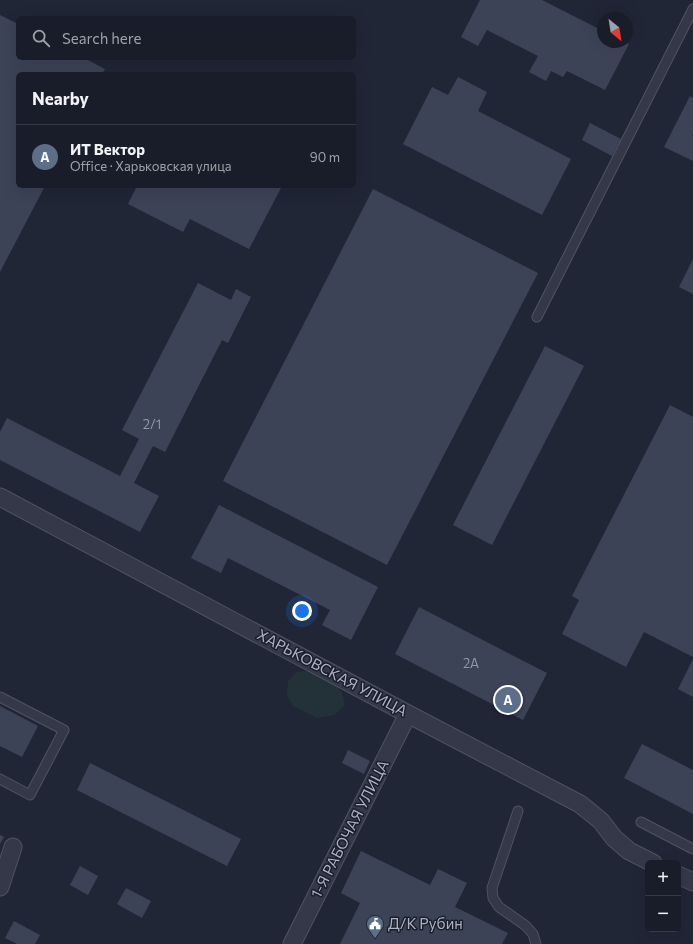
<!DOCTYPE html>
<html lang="en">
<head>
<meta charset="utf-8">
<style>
	:root { --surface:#191c29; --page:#222531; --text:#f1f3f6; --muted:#9fa1a8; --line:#373a46; --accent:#b45309 }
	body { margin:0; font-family:Commissioner,sans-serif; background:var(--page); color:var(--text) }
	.controls { position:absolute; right:12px; bottom:12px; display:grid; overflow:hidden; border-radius:6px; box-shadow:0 4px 16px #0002 }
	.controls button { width:36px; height:36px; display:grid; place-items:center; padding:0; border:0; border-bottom:1px solid var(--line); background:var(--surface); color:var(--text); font:20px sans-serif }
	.compass { position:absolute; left:597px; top:12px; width:36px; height:36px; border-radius:50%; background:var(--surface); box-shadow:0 4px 16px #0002; rotate:150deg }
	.you { position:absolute; left:302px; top:611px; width:14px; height:14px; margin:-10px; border:3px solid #fff; border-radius:50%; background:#1a73e8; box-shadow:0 0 0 6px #1a73e833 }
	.badge { display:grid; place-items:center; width:26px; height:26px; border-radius:50%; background:var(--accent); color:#fff; font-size:13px; font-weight:700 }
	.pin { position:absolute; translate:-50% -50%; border:2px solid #fff; box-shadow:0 1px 4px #0006 }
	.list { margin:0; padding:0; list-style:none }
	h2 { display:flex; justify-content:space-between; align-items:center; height:52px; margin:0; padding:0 16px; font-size:17px }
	h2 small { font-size:13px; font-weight:400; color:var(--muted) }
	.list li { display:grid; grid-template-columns:26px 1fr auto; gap:12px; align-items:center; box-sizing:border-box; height:64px; padding:0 16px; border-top:1px solid var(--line) }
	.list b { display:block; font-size:15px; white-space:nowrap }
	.list p { margin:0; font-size:13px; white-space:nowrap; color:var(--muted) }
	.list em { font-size:13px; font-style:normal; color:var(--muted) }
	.icon { flex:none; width:22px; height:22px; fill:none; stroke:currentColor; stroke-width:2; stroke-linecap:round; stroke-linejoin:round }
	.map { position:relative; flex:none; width:693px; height:944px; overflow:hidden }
	.search { position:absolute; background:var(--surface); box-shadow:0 4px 16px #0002; left:16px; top:16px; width:340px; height:44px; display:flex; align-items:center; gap:10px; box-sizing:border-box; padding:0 14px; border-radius:6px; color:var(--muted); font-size:15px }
	.panel { position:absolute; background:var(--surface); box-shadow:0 4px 16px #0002; left:16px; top:72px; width:340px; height:116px; border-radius:6px }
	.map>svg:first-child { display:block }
	.green { fill:#223238 }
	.building { fill:#3d4357 }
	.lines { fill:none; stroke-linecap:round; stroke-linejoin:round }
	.service-casing { stroke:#4e5362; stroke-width:11 }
	.minor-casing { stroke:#4e5362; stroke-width:19 }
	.service { stroke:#343848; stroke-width:9 }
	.minor { stroke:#343848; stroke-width:17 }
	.labels { text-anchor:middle; stroke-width:3; stroke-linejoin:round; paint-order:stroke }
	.number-label { font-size:13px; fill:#9297a9 }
	.street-label { font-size:15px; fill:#aeb3c4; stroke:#1a1e2c }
	.poi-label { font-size:15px; fill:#aeb3c4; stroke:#1a1e2c; text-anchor:start }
</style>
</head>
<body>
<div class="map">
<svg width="693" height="944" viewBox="0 0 693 944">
	<rect width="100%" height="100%" fill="#212637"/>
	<path class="green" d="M306,671c12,4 34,11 37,25 1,3 1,7 1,10l-10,9 -17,3 -25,-13 -5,-10 1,-14 8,-9z"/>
	<path class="building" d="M480,0h62l61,31v11h21l5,2 -24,46 -38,-19 -4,6 -12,-6 -5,10 -17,-9 9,-16 -51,-26 -9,16 -17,-9z
		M0,15l18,9v34h66l21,11 -3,5h-84v112h27l-45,86z
		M458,77l29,15 -9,19 93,48 -29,56 -139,-71 29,-57 16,8z
		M690,96l3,2v35l-1,3h1v25l-29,-14z
		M590,123l31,16 -9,17 -30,-16z
		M137,186h145l-33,63 -59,-30 -7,13 -55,-28z
		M373,189l165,84 -151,292 -164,-84z
		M693,259v35l-14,-7z
		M198,283l33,17 5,-11 15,8 -23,46 -6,-3 -57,112 -12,-6 -19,37 25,13 -19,36 -140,-72v-28l7,-14 113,58 19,-37 -17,-9z
		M545,346l39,20 -92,179 -39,-20z
		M670,405l23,12v240l-49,-25 -18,35 -64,-33 17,-34 -7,-4z
		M219,505l159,82 -27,53 -29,-15 8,-15 -102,-52 -7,15 -30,-15z
		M419,607l128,66 -24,47 -128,-66z
		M693,659v38l-15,-8z
		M0,706l38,20 -16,31 -22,-11z
		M642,744l51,26v44l-69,-36z
		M348,750l22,11 -6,13 -22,-11z
		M90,763l151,76 -14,27 -150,-76z
		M0,835l4,2 -4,7z
		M361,851l69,34 8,-16 29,14 -12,24 53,26 -6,11h-162l20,-41 -19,-10z
		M80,866l18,10 -10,19 -18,-10z
		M126,888l25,13 -9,17 -25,-14z
		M14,921l26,14 -5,9h-18l-12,-6z"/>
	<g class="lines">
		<defs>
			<path id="service" d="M537,317l156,-308
				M0,697l64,33 -34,65 -30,-16
				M518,811l-26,77 1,10 6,9 27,19 7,8 3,10
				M641,822l52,27"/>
			<path id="minor" d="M0,497l408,217 172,90 10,8 11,9 13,17 15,13 24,12
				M678,875l15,7
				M0,887l13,-40
				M292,944l116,-230"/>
		</defs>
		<use href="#service" class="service-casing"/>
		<use href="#minor" class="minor-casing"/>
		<use href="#service" class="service"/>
		<use href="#minor" class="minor"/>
	</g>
	<defs>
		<symbol id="civic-pin" viewBox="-11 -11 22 30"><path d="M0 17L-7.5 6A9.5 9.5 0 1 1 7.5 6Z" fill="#5c6f8a" stroke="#1a1e2c"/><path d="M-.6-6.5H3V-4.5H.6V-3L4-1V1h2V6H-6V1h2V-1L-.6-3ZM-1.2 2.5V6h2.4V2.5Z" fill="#fff"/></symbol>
	</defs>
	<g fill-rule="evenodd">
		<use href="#civic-pin" x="365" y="914" width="20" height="27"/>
	</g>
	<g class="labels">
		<g class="number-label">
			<text x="152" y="429">2/1</text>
			<text x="471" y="668">2А</text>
		</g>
		<g class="street-label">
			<text transform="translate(332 673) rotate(28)" y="5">ХАРЬКОВСКАЯ УЛИЦА</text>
			<text transform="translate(350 829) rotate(-63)" y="5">1-Я РАБОЧАЯ УЛИЦА</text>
		</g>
		<g class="poi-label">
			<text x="388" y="929">Д/К Рубин</text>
		</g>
	</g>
</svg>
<div class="controls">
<button>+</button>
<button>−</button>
</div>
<svg class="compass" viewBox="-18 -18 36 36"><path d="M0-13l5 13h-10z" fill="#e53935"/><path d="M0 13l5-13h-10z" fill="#9fa1a8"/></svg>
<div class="you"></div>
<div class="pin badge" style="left:508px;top:700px;background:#5c6f8a">A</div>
<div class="search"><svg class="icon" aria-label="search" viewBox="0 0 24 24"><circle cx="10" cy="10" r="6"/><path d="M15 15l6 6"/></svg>Search here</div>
<section class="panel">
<h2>Nearby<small></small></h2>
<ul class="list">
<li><span class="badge" style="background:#5c6f8a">A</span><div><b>ИТ Вектор</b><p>Office · Харьковская улица</p></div><em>90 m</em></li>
</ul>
</section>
</div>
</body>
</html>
